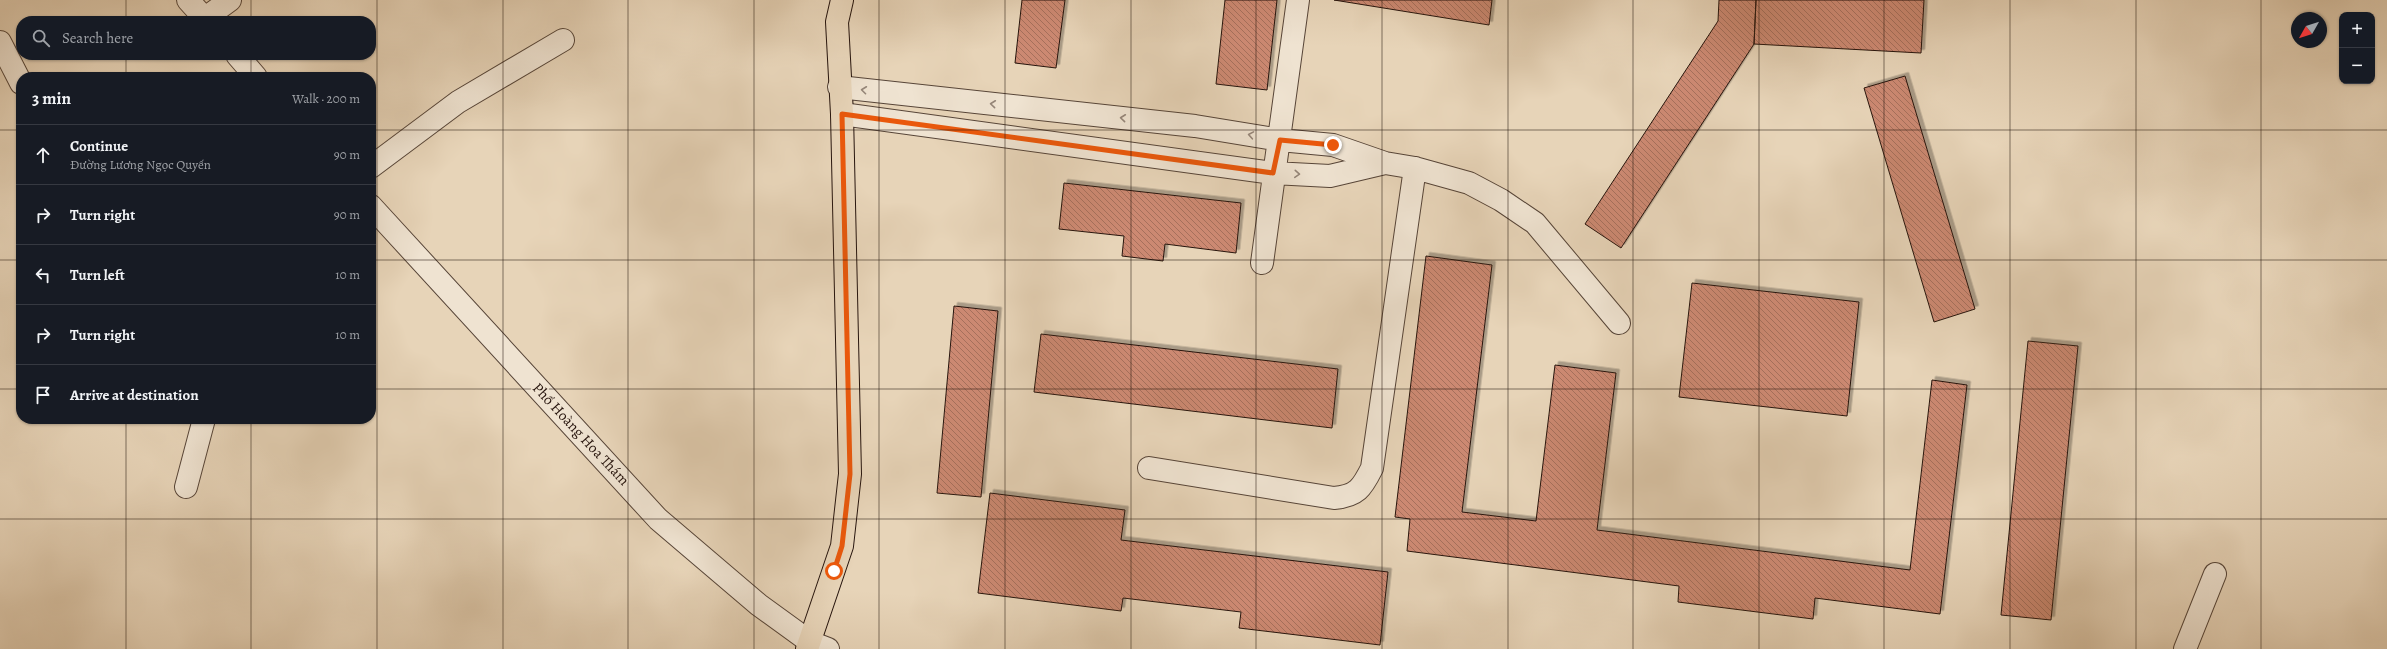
<!DOCTYPE html>
<html lang="en">
<head>
<meta charset="utf-8">
<style>
	:root { --surface:#171b24; --page:#20242c; --text:#f1f3f6; --muted:#9ea1a6; --line:#363941 }
	body { margin:0; font-family:Alegreya,serif; background:var(--page); color:var(--text) }
	.controls { position:absolute; right:12px; top:12px; display:grid; overflow:hidden; border-radius:8px; box-shadow:0 1px 3px #0004 }
	.controls button { width:36px; height:36px; display:grid; place-items:center; padding:0; border:0; border-bottom:1px solid var(--line); background:var(--surface); color:var(--text); font:20px sans-serif }
	.compass { position:absolute; left:2291px; top:12px; width:36px; height:36px; border-radius:50%; background:var(--surface); box-shadow:0 1px 3px #0004; rotate:231deg }
	.stop { position:absolute; width:12px; height:12px; margin:-9px; border:3px solid #ea580c; border-radius:50%; background:#fff }
	.stop.end { background:#ea580c; border-color:#fff; box-shadow:0 1px 4px #0008 }
	.list { margin:0; padding:0; list-style:none }
	h2 { display:flex; justify-content:space-between; align-items:center; height:52px; margin:0; padding:0 16px; font-size:17px }
	h2 small { font-size:13px; font-weight:400; color:var(--muted) }
	.list li { display:grid; grid-template-columns:26px 1fr auto; gap:12px; align-items:center; box-sizing:border-box; height:60px; padding:0 16px; border-top:1px solid var(--line) }
	.list b { display:block; font-size:15px; white-space:nowrap }
	.list p { margin:0; font-size:13px; white-space:nowrap; color:var(--muted) }
	.list em { font-size:13px; font-style:normal; color:var(--muted) }
	.icon { flex:none; width:22px; height:22px; fill:none; stroke:currentColor; stroke-width:2; stroke-linecap:round; stroke-linejoin:round }
	.map { position:relative; flex:none; width:2387px; height:649px; overflow:hidden }
	.search { position:absolute; background:var(--surface); box-shadow:0 1px 3px #0004; left:16px; top:16px; width:360px; height:44px; display:flex; align-items:center; gap:10px; box-sizing:border-box; padding:0 14px; border-radius:16px; color:var(--muted); font-size:15px }
	.panel { position:absolute; background:var(--surface); box-shadow:0 1px 3px #0004; left:16px; top:72px; width:360px; height:352px; border-radius:16px }
	.map>svg:first-child { display:block }
	.building { fill:url(#building-back-hatch); stroke:#27150e; filter:url(#shadow) }
	.lines { fill:none; stroke-linecap:round; stroke-linejoin:round }
	.minor-casing { stroke:#574538; stroke-width:24 }
	.major-casing { stroke:#27150e; stroke-width:24 }
	.minor { stroke:#efe3d1; stroke-width:22 }
	.major { stroke:#e7d4b8; stroke-width:22 }
	.oneway { stroke:#958679 }
	.route { stroke:#ea580c; stroke-width:5 }
	.grid { fill:none; stroke:#27150e; stroke-width:1; stroke-opacity:0.55 }
	.labels { text-anchor:middle; stroke-width:3; stroke-linejoin:round; paint-order:stroke }
	.street-label { font-size:15px; fill:#27150e; stroke:#efe3d1 }
</style>
</head>
<body>
<div class="map">
<svg width="2387" height="649" viewBox="0 0 2387 649">
	<defs>
		<pattern id="building-back-hatch" width="6" height="6" patternUnits="userSpaceOnUse"><rect width="6" height="6" fill="#cc8972"/><path d="M-1 5l2 2M0 0l6 6M5-1l2 2" fill="none" stroke="#a66f5c"/></pattern>
		<filter id="shadow"><feDropShadow dx="3.5" dy="-3.5" stdDeviation="0" flood-color="#0004"/></filter>
	</defs>
	<rect width="100%" height="100%" fill="#e7d4b8"/>
	<filter id="stains"><feTurbulence type="fractalNoise" baseFrequency=".005" numOctaves="4"/><feColorMatrix values="0 0 0 0 .2 0 0 0 0 .09 0 0 0 0 .02 0 0 0 .5 -.17"/></filter>
	<radialGradient id="worn" r=".72"><stop offset=".6" stop-color="#630" stop-opacity="0"/><stop offset="1" stop-color="#630" stop-opacity=".3"/></radialGradient>
	<path class="building" d="M1022,0h43l-9,68 -41,-5z
		M1225,0h52l-10,90 -51,-6z
		M1334,0h158l-3,25z
		M1719,0h37l-2,44 -133,204 -36,-24 133,-203z
		M1756,0h168l-3,53 -167,-9z
		M1905,76l70,233 -41,13 -70,-234z
		M1064,183l177,20 -5,50 -71,-9 -2,17 -41,-5 2,-20 -65,-7z
		M1426,256l66,9 -30,247 74,9 19,-156 61,8 -19,157 313,40 22,-190 35,5 -27,229 -125,-16 -2,21 -135,-17 1,-16 -272,-35 3,-32 -15,-2z
		M1692,283l167,19 -12,114 -168,-19z
		M954,306l44,5 -17,186 -44,-4z
		M1041,334l297,35 -6,59 -298,-36z
		M2028,341l50,5 -27,274 -50,-5z
		M990,493l135,17 -4,30 267,32 -8,73 -141,-17 2,-16 -118,-14 -2,13 -143,-18z"/>
	<g class="lines">
		<defs>
			<path id="minor" d="M188,0l19,21
				M204,19l26,-19
				M0,42l21,41
				M237,55l19,22
				M839,87l356,39 85,14 53,5 52,18 30,5 54,15 32,17 34,23 84,100
				M842,114l431,59 57,3 55,-13
				M371,167l87,-65 105,-62
				M371,206l287,313 101,86 51,37 18,7
				M1262,263l36,-263
				M1149,468l185,30c23,-2 28,-10 38,-30l43,-300
				M186,487l18,-68
				M2185,649l30,-75"/>
			<path id="major" d="M807,649l35,-103 8,-72 -8,-360 -5,-92 5,-22"/>
		</defs>
		<use href="#minor" class="minor-casing"/>
		<use href="#major" class="major-casing"/>
		<use href="#minor" class="minor"/>
		<use href="#major" class="major"/>
	</g>
	<defs><path id="oneway-chevron" d="M-2-3.5L2.5 0L-2 3.5" fill="none" stroke-width="1.6" stroke-linecap="round" stroke-linejoin="round"/></defs>
	<g class="oneway">
		<use href="#oneway-chevron" transform="translate(864 90) rotate(-173)"/>
		<use href="#oneway-chevron" transform="translate(993 104) rotate(-174)"/>
		<use href="#oneway-chevron" transform="translate(1123 118) rotate(-174)"/>
		<use href="#oneway-chevron" transform="translate(1251 135) rotate(-170)"/>
		<use href="#oneway-chevron" transform="translate(1297 174) rotate(4)"/>
	</g>
	<g class="lines">
		<path class="route" d="M834,571l8,-25 8,-72 -8,-360 431,59 7,-33 53,5"/>
	</g>
	<path class="grid" d="M126,0v21M251,0v21M377,0v649M503,0v649M628,0v649M754,0v649M879,0v649M1005,0v649M1131,0v649M1256,0v649M1382,0v649M1508,0v649M1633,0v649M1759,0v649M1884,0v649M2010,0v649M2136,0v649M2261,0v649M126,55v22M251,55v22M0,130h21M371,130h2016M0,260h21M371,260h2016M0,389h21M371,389h2016M126,419v230M251,419v230M0,519h2387"/>
	<g class="labels">
		<g class="street-label">
			<text transform="translate(581 434) rotate(47)" y="5">Phố Hoàng Hoa Thám</text>
		</g>
	</g>
	<rect width="100%" height="100%" filter="url(#stains)"/>
	<rect width="100%" height="100%" fill="url(#worn)"/>
</svg>
<div class="controls">
<button>+</button>
<button>−</button>
</div>
<svg class="compass" viewBox="-18 -18 36 36"><path d="M0-13l5 13h-10z" fill="#e53935"/><path d="M0 13l5-13h-10z" fill="#9ea1a6"/></svg>
<div class="stop" style="left:834px;top:571px"></div>
<div class="stop end" style="left:1333px;top:145px"></div>
<div class="search"><svg class="icon" aria-label="search" viewBox="0 0 24 24"><circle cx="10" cy="10" r="6"/><path d="M15 15l6 6"/></svg>Search here</div>
<section class="panel">
<h2>3 min<small>Walk · 200 m</small></h2>
<ul class="list">
<li><svg class="icon" aria-label="ahead" viewBox="0 0 24 24"><path d="M12 20V5M6 11l6-6 6 6"/></svg><div><b>Continue</b><p>Đường Lương Ngọc Quyến</p></div><em>90 m</em></li>
<li><svg class="icon" aria-label="right" viewBox="0 0 24 24"><path d="M7 20v-9h11M14 6l5 5-5 5"/></svg><div><b>Turn right</b></div><em>90 m</em></li>
<li><svg class="icon" aria-label="left" viewBox="0 0 24 24"><path d="M17 20v-9H6M10 6l-5 5 5 5"/></svg><div><b>Turn left</b></div><em>10 m</em></li>
<li><svg class="icon" aria-label="right" viewBox="0 0 24 24"><path d="M7 20v-9h11M14 6l5 5-5 5"/></svg><div><b>Turn right</b></div><em>10 m</em></li>
<li><svg class="icon" aria-label="arrive" viewBox="0 0 24 24"><path d="M6 21V4h12l-3 4 3 4H6"/></svg><div><b>Arrive at destination</b></div></li>
</ul>
</section>
</div>
</body>
</html>
